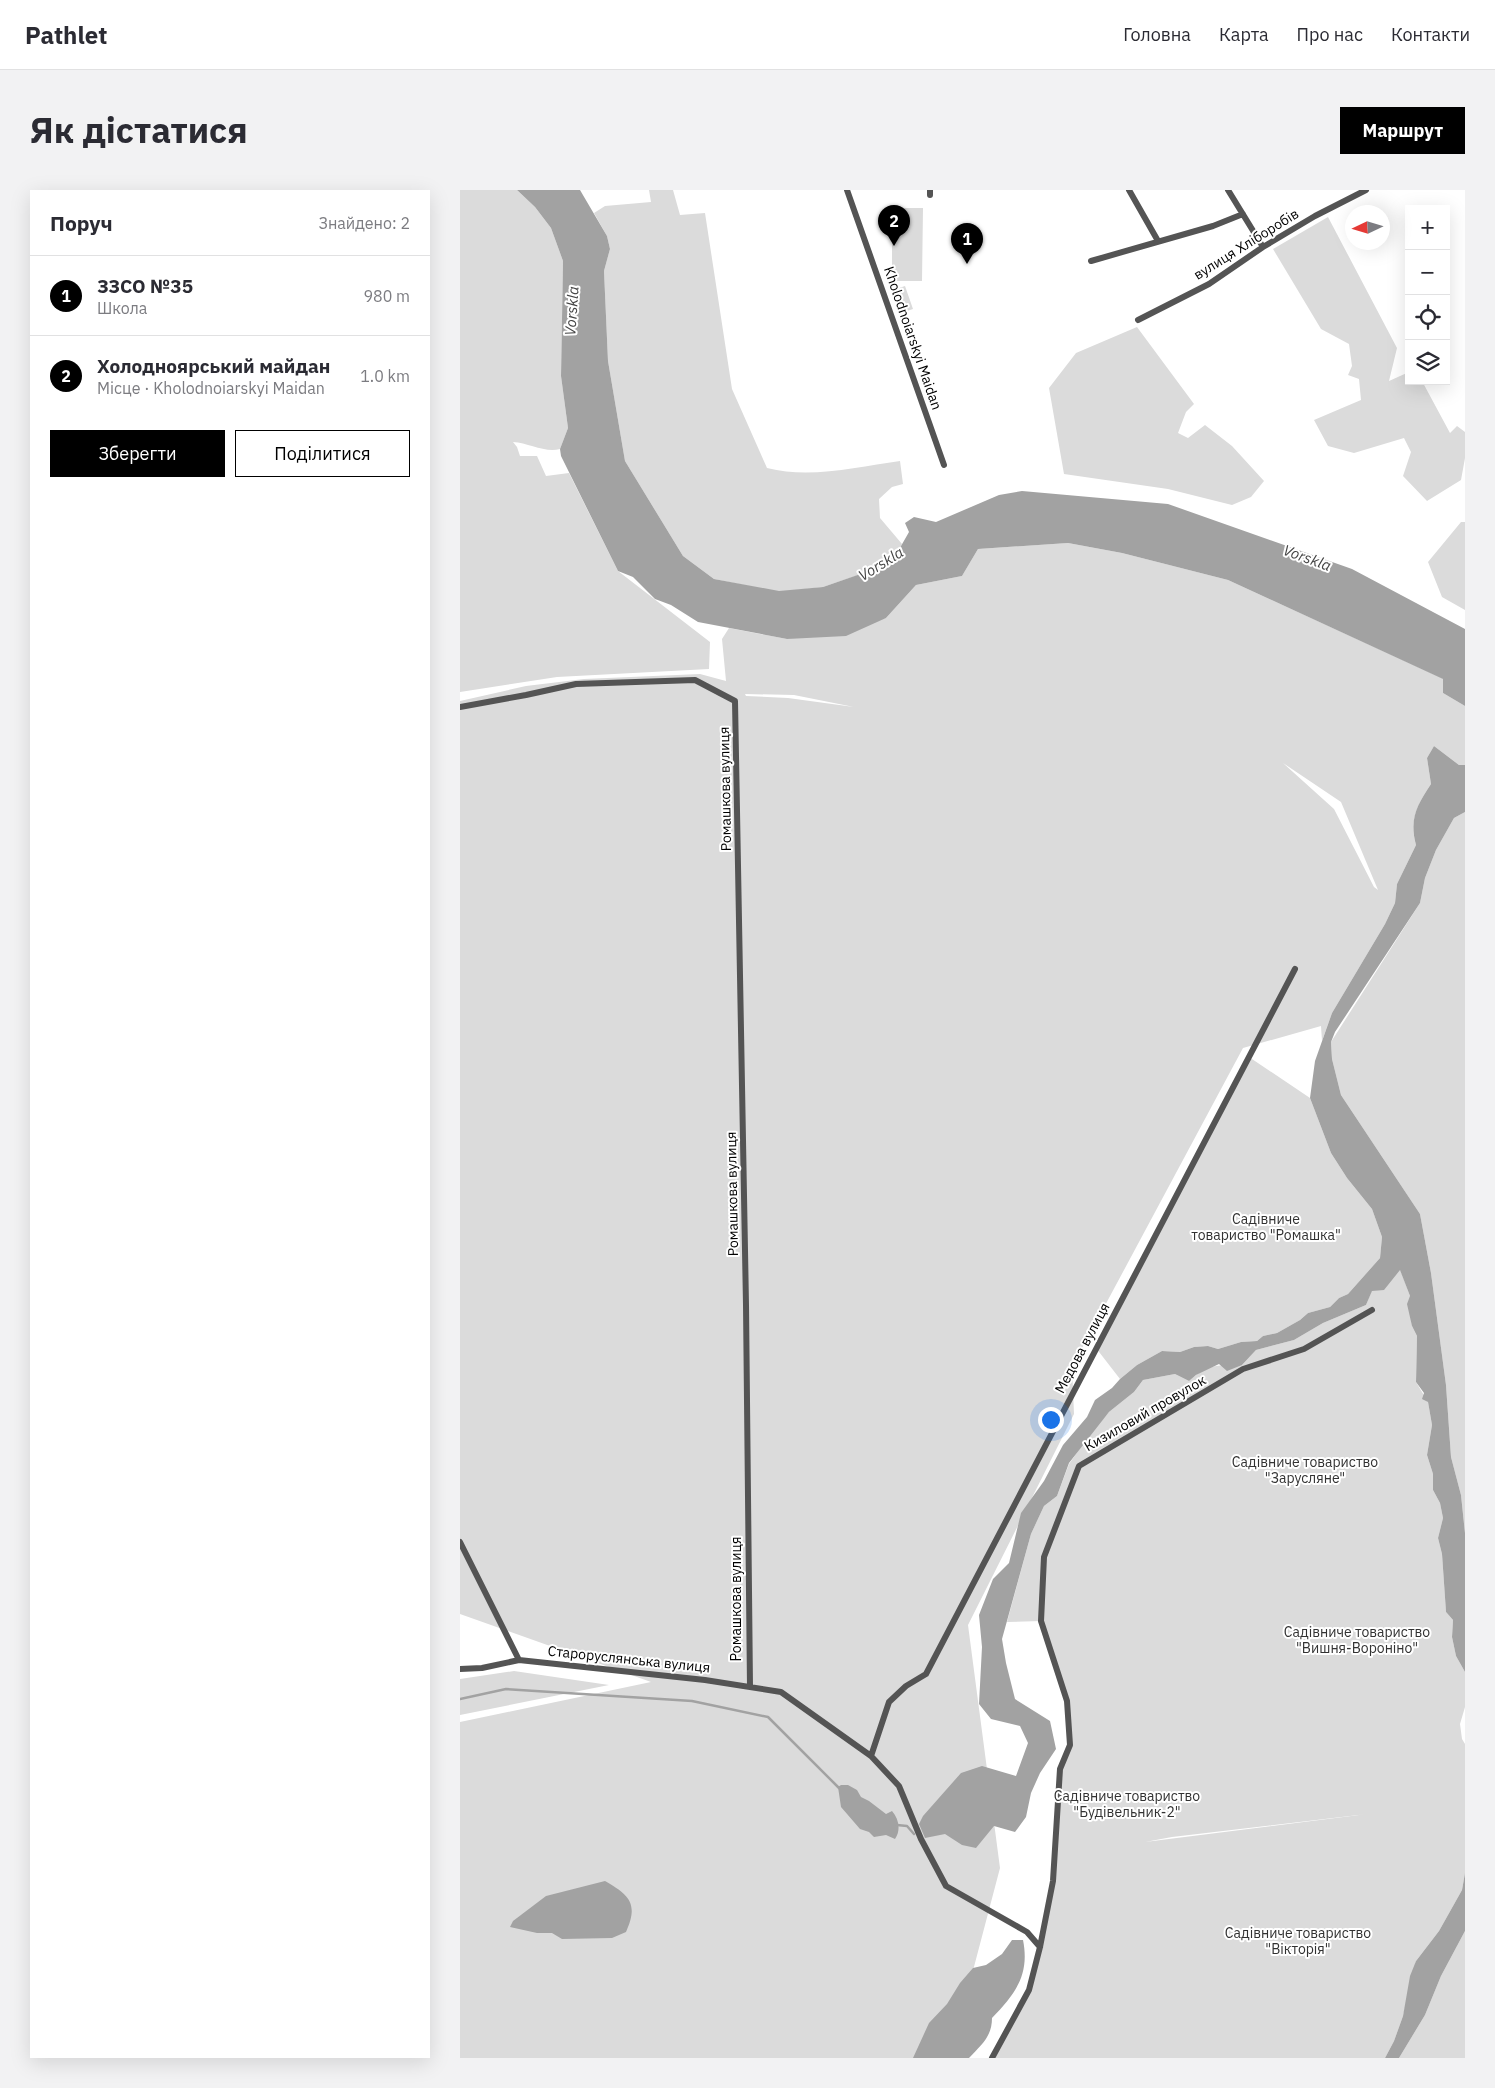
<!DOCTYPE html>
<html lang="uk">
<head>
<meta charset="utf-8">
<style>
	:root { --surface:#fff; --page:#f2f2f3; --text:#2b2b33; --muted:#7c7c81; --line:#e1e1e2; --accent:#000 }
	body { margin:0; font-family:"IBM Plex Sans",sans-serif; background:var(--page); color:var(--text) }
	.controls { position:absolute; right:15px; top:15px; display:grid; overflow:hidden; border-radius:0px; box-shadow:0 5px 20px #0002 }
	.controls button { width:45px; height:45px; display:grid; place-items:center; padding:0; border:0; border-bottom:1px solid var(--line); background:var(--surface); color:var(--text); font:25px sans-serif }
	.compass { position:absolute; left:885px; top:15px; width:45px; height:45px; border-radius:50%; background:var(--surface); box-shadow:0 5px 20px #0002; rotate:266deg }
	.you { position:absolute; left:590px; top:1229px; width:18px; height:18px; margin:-12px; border:4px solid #fff; border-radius:50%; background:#1a73e8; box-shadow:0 0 0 8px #1a73e833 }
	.badge { display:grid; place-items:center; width:32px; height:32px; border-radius:50%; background:var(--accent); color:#fff; font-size:16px; font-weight:700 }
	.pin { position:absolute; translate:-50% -41px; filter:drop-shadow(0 1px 2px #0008) }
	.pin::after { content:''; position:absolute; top:26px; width:18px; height:15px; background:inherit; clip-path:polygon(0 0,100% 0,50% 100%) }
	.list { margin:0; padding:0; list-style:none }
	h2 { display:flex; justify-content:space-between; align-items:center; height:65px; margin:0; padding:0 20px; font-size:21px }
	h2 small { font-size:16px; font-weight:400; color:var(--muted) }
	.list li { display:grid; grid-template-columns:32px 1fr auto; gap:15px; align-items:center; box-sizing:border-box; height:80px; padding:0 20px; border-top:1px solid var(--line) }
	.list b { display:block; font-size:19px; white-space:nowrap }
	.list p { margin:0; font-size:16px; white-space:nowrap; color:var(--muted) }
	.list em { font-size:16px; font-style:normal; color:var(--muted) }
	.actions { display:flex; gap:10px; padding:15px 20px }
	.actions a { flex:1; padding:11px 0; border:1px solid var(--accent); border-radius:0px; text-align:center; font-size:18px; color:var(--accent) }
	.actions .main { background:var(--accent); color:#fff }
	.icon { flex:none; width:28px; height:28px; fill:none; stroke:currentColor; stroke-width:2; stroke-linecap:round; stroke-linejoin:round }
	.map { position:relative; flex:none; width:1005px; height:1868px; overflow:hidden; border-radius:0px }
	header { display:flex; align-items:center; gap:30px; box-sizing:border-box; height:70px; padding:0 25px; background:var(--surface); border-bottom:1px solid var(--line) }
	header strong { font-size:24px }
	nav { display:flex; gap:28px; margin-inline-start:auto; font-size:18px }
	.intro { display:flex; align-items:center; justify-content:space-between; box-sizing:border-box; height:120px; padding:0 30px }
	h1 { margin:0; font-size:35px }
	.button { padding:12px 22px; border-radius:0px; background:var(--accent); color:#fff; font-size:18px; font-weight:700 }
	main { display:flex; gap:30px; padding:0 30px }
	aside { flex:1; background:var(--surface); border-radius:0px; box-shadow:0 5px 20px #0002 }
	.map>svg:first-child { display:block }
	.green { fill:#dbdbdb; fill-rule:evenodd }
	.water { fill:#a2a2a2 }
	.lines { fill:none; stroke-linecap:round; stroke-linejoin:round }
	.stream { stroke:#a2a2a2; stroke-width:2.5 }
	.street { stroke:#545454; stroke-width:6 }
	.labels { text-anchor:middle; stroke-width:4; stroke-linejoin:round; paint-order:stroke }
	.street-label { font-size:14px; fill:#000; stroke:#fff }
	.park-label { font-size:14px; fill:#323232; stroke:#fff }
	.water-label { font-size:15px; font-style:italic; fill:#434343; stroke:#fff }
</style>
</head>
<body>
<header>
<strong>Pathlet</strong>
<nav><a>Головна</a><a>Карта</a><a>Про нас</a><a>Контакти</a></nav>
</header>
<div class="intro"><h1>Як дістатися</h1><a class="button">Маршрут</a></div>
<main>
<aside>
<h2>Поруч<small>Знайдено: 2</small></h2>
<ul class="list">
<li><span class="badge">1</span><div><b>ЗЗСО №35</b><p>Школа</p></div><em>980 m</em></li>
<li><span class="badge">2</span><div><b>Холодноярський майдан</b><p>Місце · Kholodnoiarskyi Maidan</p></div><em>1.0 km</em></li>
</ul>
<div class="actions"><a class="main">Зберегти</a><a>Поділитися</a></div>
</aside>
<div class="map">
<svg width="1005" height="1868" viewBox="0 0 1005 1868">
	<rect width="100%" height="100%" fill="#fff"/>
	<path class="green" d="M0,0h57l18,17 16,21 12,33 -2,115 7,52 -8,21c-15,4 -31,-6 -47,-7l4,5 3,9h17l9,20 23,-3 49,98 92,71 -1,27 -152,8 -97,15z
		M189,0h24l7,25 25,-2 27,176 35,79c43,11 90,-1 133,-7l3,23 -11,3 -13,12 1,19 22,26 -5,9 -24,17 -50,17 -44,5 -65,-13 -31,-23 -58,-95 -17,-100 -4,-90 6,-22 -3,-13 -13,-23 11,-7 46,-4z
		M432,18h31l-1,73h-30z
		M868,27l69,131 -8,33 20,-9v9h13l28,52 7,-7 8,6v26l-4,22 -34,21 -24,-25 8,-24 -7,-14 -50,15 -26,-7 -14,-26 47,-20 -2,-21 -11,-4 4,-9 -3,-22 -28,-15 -48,-80z
		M445,96l8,23 -12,4 -8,-23z
		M677,137l57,77 -8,8 -8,21 10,5 17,-13 27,21 32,35 -13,16 -19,8 -64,-16 -104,-15 -15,-86 27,-35z
		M1001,332h4v88l-23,-13 -14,-35z
		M608,353l54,10 106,27 216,99 -1,14 22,13v59h-6l-25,-19 -7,12 4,26c-14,21 -22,36 -15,61l-19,39 -2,19 -10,21 -53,89 -10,28 -1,-15 -78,22 -171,319 2,47 -106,211 32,243 -50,190h-490v-336l191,-40 -191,-68v-913l66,-15 58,-7 116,-5 26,7 -4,-42 7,-11 58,11 99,-21 30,-33 46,-9 16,-27zM285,504l49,1 60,12 -66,-9 -42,-2zM823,573l58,39 37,88 -4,-3 -40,-78z
		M1005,622v721l-4,-38 -10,-38 -5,-72 -15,-112 -11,-59 -79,-119 -9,-36 -1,-17 89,-139 5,-25 11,-28 18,-32z
		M789,867l61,41 21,55 16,25 25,31 10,28 -2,21 -32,36 -9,4 -9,9 -22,6 -8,7 -23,13 -14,3 -6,5 -16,1 -23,7 -10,-3 -14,1 -14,5 -18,-1 -25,14 -17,14 -24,-31z
		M940,1079l10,27 2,30 5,10 -1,46 12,20 4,23 -5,30 6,19v16l7,13 3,15 -5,20 4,16 4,58 7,8 -1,17 4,19 9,16v35l-5,17 2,15 3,5v129l-3,17 -23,41 -23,30 -13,55 -9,25 -9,17h-393l37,-68 24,-109 7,-112 10,-24 -3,-44 -26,-80 -34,1 24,-88 13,-28 13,-10 12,-32 22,-31 18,-21 25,-20 9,-12 32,-6 14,7c17,-16 31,-17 53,-16l14,-15 38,-10 29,-17 43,-18 6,-15zM907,1624l-222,28 27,-5z
		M54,1481l95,14 -149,30v-36z
		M1005,1741v127h-66l26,-43 16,-39z"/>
	<path class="water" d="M57,0h63l27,46 3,13 -6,22 4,90 17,100 58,95 31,23 65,12 44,-4 49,-17 25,-17 12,-21 -4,-9 9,-6 22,5 63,-27 23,-4 146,13 184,65 113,60v77l-22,-13v-14l-215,-99 -106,-27 -54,-10 -90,6 -16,27 -46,9 -30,33 -40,18 -59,3 -89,-17 -27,-17 -16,-6 -22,-22 -15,-6 -57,-115 -1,-7 8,-21 -7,-52 2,-115 -12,-33 -16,-21z
		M974,556l25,19h6v47l-11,6 -18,32 -11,28 -5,25 -85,129 -4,10 1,17 9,36 79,119 11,59 15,112 5,72 10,38 4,38v139l-9,-16 -4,-19 1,-17 -7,-8 -4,-58 -4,-16 5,-20 -3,-15 -7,-13v-16l-6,-19 5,-30 -4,-23 -6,-3 2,-6 -8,-11 1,-46 -5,-10 -5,-22 3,-8 -10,-26 -16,20 -12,1 -6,14 -43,18 -29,17 -38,10 -14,15 -15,6 -8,-7 -23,11 -7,6 -14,-7 -32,6 -9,12 -25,20 -40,51 -12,33 -13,10 -13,28 -29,105 4,24 9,36 35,22 6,28 -16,24 -9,20 -5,24 -11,15 -21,-6 -18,22 -14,-3 -17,-11 -20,4 -6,-14 4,-8 38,-43 21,-7 34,10 12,-33 -8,-17 -29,-7 -12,-15 3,-57 -3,-32 14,-36 16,-16 12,-50 23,-32 19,-36 24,-28 8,-17 17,-12 8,-9 17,-14 25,-14 18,1 14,-5 14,-1 10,3 23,-7 16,-1 6,-5 14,-3 23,-13 8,-7 22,-6 9,-9 9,-4 32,-36 2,-21 -10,-28 -25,-31 -16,-25 -21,-55 5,-37 17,-48 53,-89 10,-21 2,-19 19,-39c-7,-26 1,-40 15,-61l-4,-26z
		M381,1595h7l9,5 4,7 8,4 17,13 6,-3c7,8 9,19 3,28l-9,-4 -12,2 -5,-5 -9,-3 -19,-22 -3,-20z
		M1005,1683v58l-24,45 -16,39 -26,43h-14l9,-17 9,-25 7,-40 6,-15 23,-30 23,-41z
		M145,1691c24,14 34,22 21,51l-14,6 -50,1 -10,-6h-15l-27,-6 3,-6 33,-25z
		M552,1750h11c7,35 -8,54 -31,78 0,19 -11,27 -23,40h-56l16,-35 18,-19 13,-21 13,-15 13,-3 16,-11z"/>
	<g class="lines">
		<path class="stream" d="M0,1509l46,-10 186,12 76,16 71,71
			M437,1635l10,1 7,8"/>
		<path class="street" d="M387,0l97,275
			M669,0l29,51
			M768,0l35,57
			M470,5v-5
			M631,71l122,-35 30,-12
			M678,130l71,-36 54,-37 52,-31 51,-26
			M0,517l66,-12 50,-11 119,-4 40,21 11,604 4,382
			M0,1352l59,118
			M0,1479l22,-1 37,-8 186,20 76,12 90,64 28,30 22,53 25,47 81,46 13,15
			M411,1566l18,-54 17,-16 20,-12 369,-705
			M532,1868l37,-68 11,-43 13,-66 7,-112 10,-24 -3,-44 -26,-80 3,-64 35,-91 164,-97 61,-20 68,-39"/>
	</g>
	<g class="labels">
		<g class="street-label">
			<text transform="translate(786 54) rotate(-32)" y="5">вулиця Хліборобів</text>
			<text transform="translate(453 148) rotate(71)" y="5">Kholodnoiarskyi Maidan</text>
			<text transform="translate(265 599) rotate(-91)" y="5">Ромашкова вулиця</text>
			<text transform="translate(272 1004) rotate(-91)" y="5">Ромашкова вулиця</text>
			<text transform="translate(622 1158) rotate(-62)" y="5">Медова вулиця</text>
			<text transform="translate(685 1223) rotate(-30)" y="5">Кизиловий провулок</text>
			<text transform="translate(276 1409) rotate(-90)" y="5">Ромашкова вулиця</text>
			<text transform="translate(169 1469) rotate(6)" y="5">Староруслянська вулиця</text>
		</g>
		<g class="park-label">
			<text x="806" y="1034">Садівниче<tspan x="806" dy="16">товариство "Ромашка"</tspan></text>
			<text x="845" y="1277">Садівниче товариство<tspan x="845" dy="16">"Зарусляне"</tspan></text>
			<text x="897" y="1447">Садівниче товариство<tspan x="897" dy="16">"Вишня-Вороніно"</tspan></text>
			<text x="667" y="1611">Садівниче товариство<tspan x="667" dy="16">"Будівельник-2"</tspan></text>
			<text x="838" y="1748">Садівниче товариство<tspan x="838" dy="16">"Вікторія"</tspan></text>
		</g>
		<g class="water-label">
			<text transform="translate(112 121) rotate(-86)" y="5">Vorskla</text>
			<text transform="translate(847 368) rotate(20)" y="5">Vorskla</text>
			<text transform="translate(421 374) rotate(-32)" y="5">Vorskla</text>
		</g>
	</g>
</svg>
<div class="controls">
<button>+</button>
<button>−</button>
<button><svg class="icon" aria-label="locate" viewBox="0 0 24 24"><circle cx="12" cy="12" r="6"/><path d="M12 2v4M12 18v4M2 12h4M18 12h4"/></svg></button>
<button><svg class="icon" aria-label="layers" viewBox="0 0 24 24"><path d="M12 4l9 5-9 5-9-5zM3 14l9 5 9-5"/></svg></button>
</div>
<svg class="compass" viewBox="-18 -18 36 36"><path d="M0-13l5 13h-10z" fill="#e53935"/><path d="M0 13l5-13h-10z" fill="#7c7c81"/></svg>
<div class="you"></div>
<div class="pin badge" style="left:507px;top:74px">1</div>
<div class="pin badge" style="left:434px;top:56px">2</div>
</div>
</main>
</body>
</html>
